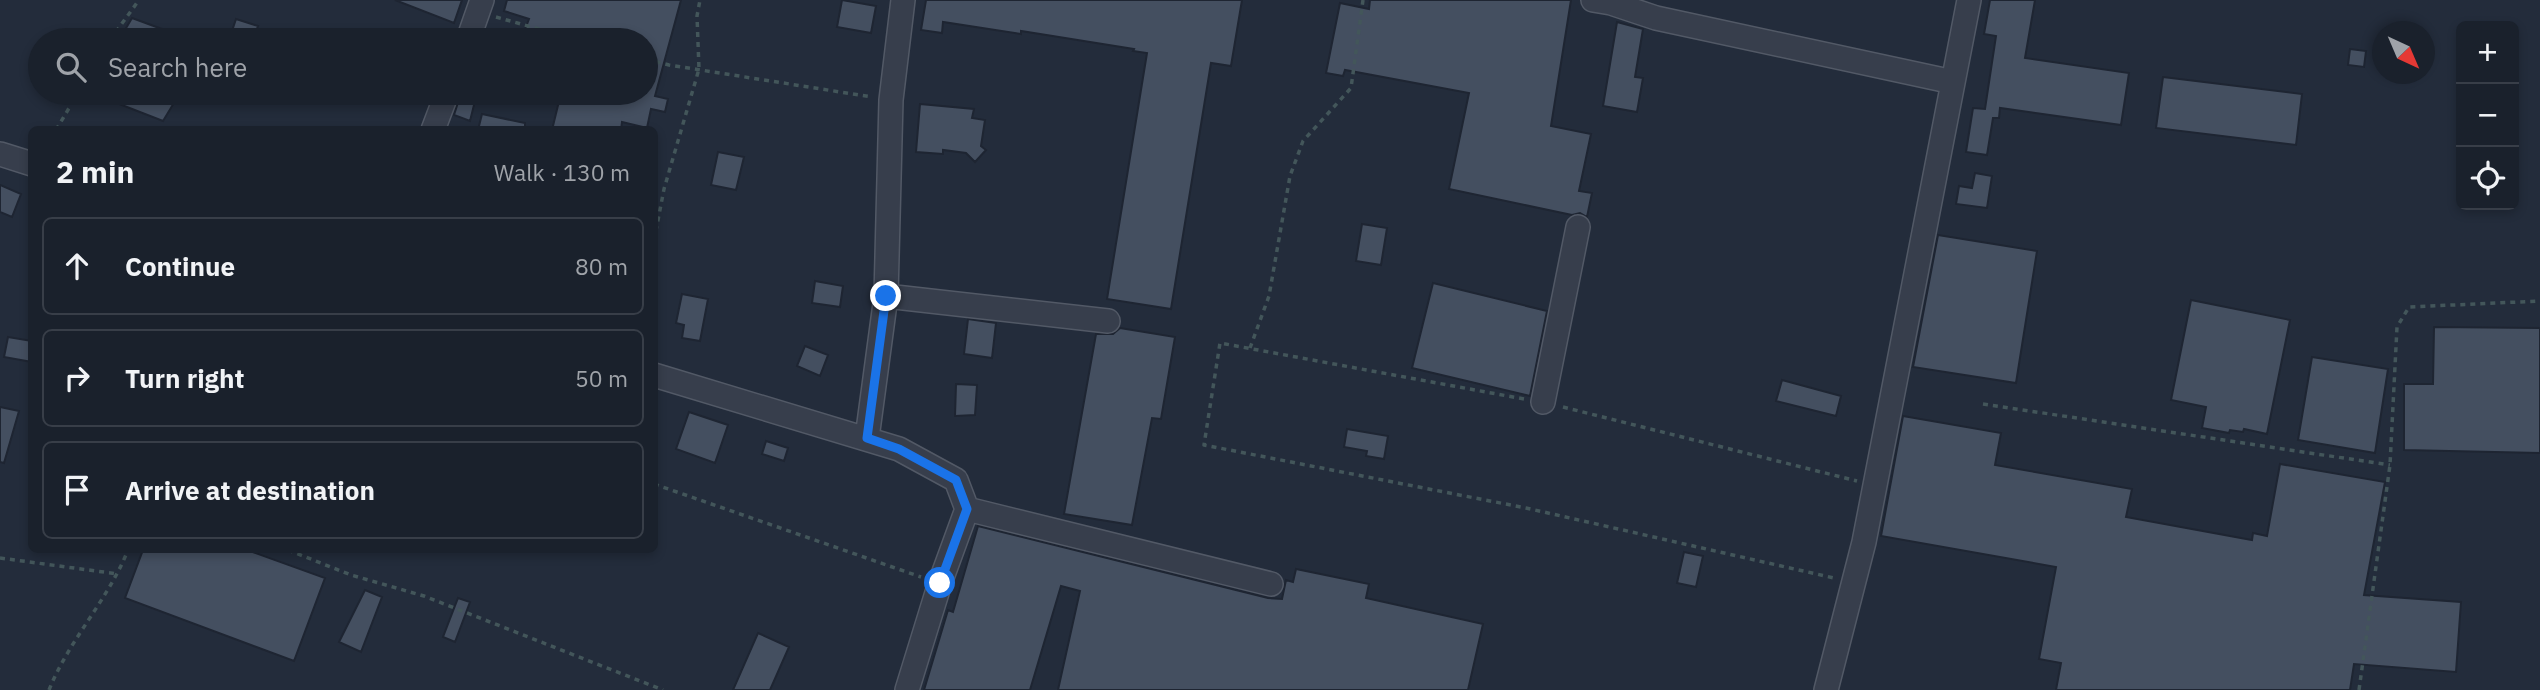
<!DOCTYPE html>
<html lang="en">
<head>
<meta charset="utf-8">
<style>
	:root { --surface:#1a212c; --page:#272e38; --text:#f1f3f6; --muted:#9fa3a9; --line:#383e48 }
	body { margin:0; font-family:"IBM Plex Sans",sans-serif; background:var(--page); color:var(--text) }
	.controls { position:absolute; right:21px; top:21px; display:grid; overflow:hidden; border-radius:10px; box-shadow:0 4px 10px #0003 }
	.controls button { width:63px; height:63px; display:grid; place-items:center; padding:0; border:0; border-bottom:2px solid var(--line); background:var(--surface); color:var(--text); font:35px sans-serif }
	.compass { position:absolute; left:2372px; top:21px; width:63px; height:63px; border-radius:50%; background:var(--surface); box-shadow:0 4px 10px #0003; rotate:136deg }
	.stop { position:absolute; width:21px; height:21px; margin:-16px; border:5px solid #1a73e8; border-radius:50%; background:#fff }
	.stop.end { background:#1a73e8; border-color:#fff; box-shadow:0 2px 7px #0008 }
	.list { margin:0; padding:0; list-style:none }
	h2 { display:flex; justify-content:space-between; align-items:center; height:91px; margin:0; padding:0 28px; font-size:30px }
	h2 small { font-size:23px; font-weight:400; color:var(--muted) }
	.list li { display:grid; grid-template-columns:46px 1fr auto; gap:21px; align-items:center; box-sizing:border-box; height:98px; margin:0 14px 14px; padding:0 14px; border:2px solid var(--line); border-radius:10px }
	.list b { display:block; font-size:26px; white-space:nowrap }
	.list em { font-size:23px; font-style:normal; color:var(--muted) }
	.icon { flex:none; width:38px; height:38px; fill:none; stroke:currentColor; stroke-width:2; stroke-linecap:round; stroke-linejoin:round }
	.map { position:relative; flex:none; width:2540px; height:690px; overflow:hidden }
	.search { position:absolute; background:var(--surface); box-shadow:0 4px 10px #0003; left:28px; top:28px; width:630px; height:77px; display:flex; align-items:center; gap:18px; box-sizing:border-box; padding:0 24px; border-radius:38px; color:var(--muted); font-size:26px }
	.panel { position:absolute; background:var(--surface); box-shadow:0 4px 10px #0003; left:28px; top:126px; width:630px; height:427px; border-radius:10px }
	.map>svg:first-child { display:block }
	.building { fill:#444f60; stroke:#1e2532; stroke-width:2 }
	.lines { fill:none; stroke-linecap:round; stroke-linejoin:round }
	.minor-casing { stroke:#525966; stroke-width:26 }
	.path { stroke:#43565a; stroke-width:3.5; stroke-dasharray:5 5; stroke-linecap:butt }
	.minor { stroke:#373e4c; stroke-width:23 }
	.route { stroke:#1a73e8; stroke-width:9 }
</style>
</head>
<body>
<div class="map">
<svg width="2540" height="690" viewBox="0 0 2540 690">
	<rect width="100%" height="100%" fill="#232c3b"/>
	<path class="building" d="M395,0h67l-8,23z
		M507,0h174l-26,96 13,3 -3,13 -14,-3 -4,19 -25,-6 -1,8h-69l9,-37h85v-53h-125l8,-21 -25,-8z
		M842,0l34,6 -5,27 -34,-6z
		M926,0h316l-11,66 -20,-3 -40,246 -64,-10 40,-246 -14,-2 1,-2 -113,-18v3l-78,-12 -1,11 -21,-3z
		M1370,0h201l-20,126 40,8 -12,57 13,2 -5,24 -7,-4 -8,2 -123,-26 20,-96 -124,-23 -2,6 -17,-3 14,-70 29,6z
		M1990,0h45l-10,58 104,15 -8,52 -121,-17 -1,10h-6l-6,37 -21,-3 7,-44 12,1 11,-73 -12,-2z
		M132,18l57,21 -1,1h-69z
		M236,19l22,7 -5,14h-24z
		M1617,22l26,7 -8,48 8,1 -6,34 -34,-6z
		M2350,49l16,2 -2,16 -16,-2z
		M2163,77l139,17 -6,51 -140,-17z
		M91,93h89l-17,28z
		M461,93h16l-7,28 -16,-6z
		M920,104l54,5 -2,9 13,2 -4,26 5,4 -11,12 -9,-9 -23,-3v4l-27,-2z
		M482,114l43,9v7h-47z
		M718,152l26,5 -8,33 -25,-5z
		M1975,173l17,3 -5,32 -31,-4 3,-18 13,2z
		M0,185l21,9 -9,23 -12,-5z
		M1362,224l25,4 -6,37 -25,-4z
		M1938,235l99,16 -21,132 -103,-16z
		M815,281l28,5 -3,21 -28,-4z
		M1433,283l114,28 -17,85 -118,-28z
		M682,294l26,5 -8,42 -18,-3 2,-13 -8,-2z
		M2191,300l99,20 -23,114 -23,-5 -1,3 -13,-2 -1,3 -27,-5 4,-21 -35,-7z
		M968,319l28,4 -4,35 -28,-4z
		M2434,327l106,1v125l-136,-3v-66h29z
		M1120,328l55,9 -14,82 -9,-1 -20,107 -68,-11 32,-180h17z
		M8,337l24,4v21l-28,-5z
		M805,346l23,9 -8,21 -23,-10z
		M2312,357l76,12 -13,84 -77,-13z
		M1782,380l59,16 -5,20 -60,-15z
		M956,384l21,1 -2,30 -20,1z
		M0,407l19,4 -15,52 -4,-1z
		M689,412l39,13 -13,38 -39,-14z
		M1903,416l98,17 -6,32 137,24 -6,28 126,23 1,-7 14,3 13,-72 105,18 -21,113 97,7 -5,70 -102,-8 -4,26h-294l5,-27 -22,-4 17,-92 -175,-31z
		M1347,429l41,7 -4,23 -18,-3 1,-5 -23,-4z
		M766,441l22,7 -4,13 -22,-7z
		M978,526l290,72 14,1 4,-19 7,2 3,-13 73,15 -3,14 117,26 -15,66h-410l22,-99 -19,-5 -31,104h-106l24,-80 5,2z
		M143,550h104l78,28 -31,83 -169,-63z
		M1684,552l19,4 -7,31 -19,-4z
		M365,590l17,7 -21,55 -22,-10z
		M458,598l12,4 -15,40 -12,-5z
		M758,633l31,14 -19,43h-37z"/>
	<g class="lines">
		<defs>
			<path id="minor" d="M1593,0l18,3 45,15 297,64
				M468,40l14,-40
				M433,130l14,-37
				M0,154l32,10
				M886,296l222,25
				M654,375l245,74 57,31 11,29 -27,74 -33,107
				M1543,402l35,-175
				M867,438l19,-142 5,-196 12,-100
				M967,509l304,75
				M1826,690l38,-148 105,-542"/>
		</defs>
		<use href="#minor" class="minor-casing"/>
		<path class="path" d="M496,17l82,23
			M110,40l29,-40
			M646,59l23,6 203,32
			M56,130l22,-37
			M654,241l10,-52 35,-120 -2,-53 3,-16
			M1250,348l19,-52 21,-120 13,-35 48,-53 12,-88
			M1524,399l-304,-56 -16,102 322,63 308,70
			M1983,404l407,61
			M1563,407l294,74
			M654,484l267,93
			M288,550l63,25 73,21 239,94
			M0,558l118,16
			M49,690c20,-50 59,-90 79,-140
			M2359,690l31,-225 7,-138 12,-20 131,-6"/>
		<use href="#minor" class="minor"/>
	</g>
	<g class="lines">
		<path class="route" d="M886,296l-19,142 32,11 57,31 11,29 -27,74"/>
	</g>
</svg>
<div class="controls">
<button>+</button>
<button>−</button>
<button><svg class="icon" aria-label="locate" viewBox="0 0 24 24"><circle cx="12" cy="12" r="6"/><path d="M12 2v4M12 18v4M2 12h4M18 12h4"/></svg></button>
</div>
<svg class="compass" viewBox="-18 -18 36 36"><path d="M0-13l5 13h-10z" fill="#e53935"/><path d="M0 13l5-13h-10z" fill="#9fa3a9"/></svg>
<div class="stop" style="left:940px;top:583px"></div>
<div class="stop end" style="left:886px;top:296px"></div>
<div class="search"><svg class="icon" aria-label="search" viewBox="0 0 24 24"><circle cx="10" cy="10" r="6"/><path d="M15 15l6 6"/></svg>Search here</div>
<section class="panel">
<h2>2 min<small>Walk · 130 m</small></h2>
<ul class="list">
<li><svg class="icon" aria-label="ahead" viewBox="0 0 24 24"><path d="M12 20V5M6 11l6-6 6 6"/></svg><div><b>Continue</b></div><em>80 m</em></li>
<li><svg class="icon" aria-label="right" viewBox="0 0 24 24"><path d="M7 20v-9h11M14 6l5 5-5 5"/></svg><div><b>Turn right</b></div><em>50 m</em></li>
<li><svg class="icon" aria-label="arrive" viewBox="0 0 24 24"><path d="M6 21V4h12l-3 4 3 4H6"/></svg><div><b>Arrive at destination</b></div></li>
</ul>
</section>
</div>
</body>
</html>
